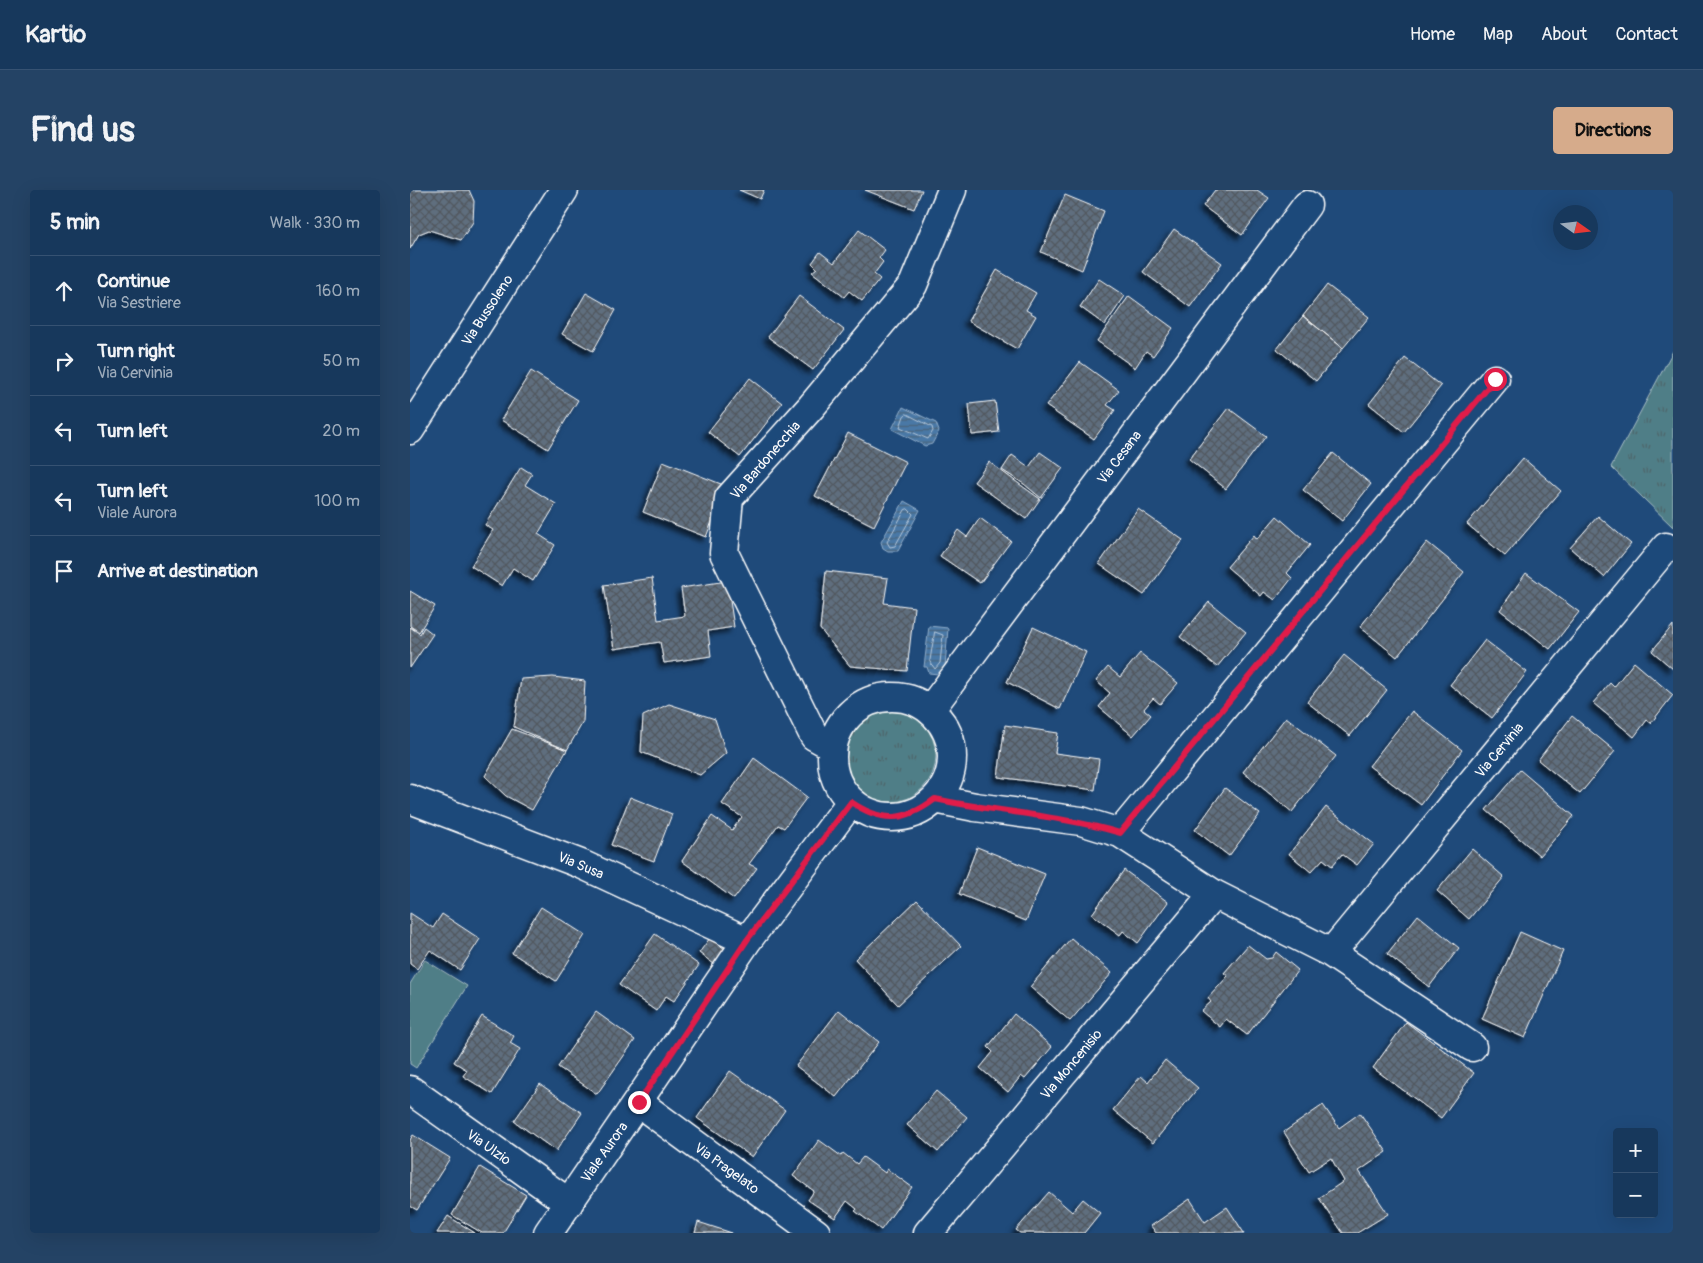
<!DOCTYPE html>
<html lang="en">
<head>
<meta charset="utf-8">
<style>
	:root { --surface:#17385c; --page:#244365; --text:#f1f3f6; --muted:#9eacbb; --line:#365272; --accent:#d6ab8b }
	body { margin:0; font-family:Pangolin,sans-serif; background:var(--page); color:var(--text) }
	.controls { position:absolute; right:15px; bottom:15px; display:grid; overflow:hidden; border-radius:5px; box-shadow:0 5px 20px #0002 }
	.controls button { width:45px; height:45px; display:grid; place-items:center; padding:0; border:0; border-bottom:1px solid var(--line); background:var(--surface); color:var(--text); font:25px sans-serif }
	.compass { position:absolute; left:1143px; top:15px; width:45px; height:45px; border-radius:50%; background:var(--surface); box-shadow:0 5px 20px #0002; rotate:104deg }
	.stop { position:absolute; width:15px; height:15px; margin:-11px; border:4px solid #e11d48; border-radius:50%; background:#fff }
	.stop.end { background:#e11d48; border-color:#fff; box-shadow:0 1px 5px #0008 }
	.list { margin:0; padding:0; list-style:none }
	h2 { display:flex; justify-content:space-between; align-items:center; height:65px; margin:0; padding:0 20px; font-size:21px }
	h2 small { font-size:16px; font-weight:400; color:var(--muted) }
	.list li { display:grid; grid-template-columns:32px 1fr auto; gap:15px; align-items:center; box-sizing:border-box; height:70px; padding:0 20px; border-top:1px solid var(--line) }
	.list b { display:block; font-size:19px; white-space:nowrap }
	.list p { margin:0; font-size:16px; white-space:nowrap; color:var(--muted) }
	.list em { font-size:16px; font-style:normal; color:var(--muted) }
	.icon { flex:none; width:28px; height:28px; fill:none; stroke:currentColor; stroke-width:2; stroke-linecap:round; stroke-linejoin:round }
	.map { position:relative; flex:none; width:1263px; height:1043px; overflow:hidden; border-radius:5px }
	header { display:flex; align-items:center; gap:30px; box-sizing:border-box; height:70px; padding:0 25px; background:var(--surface); border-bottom:1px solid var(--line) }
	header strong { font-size:24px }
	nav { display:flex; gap:28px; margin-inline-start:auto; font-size:18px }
	.intro { display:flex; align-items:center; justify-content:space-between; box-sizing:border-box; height:120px; padding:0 30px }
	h1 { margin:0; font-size:35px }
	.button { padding:12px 22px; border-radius:5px; background:var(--accent); color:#111; font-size:18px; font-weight:700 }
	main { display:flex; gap:30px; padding:0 30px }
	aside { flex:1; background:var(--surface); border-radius:5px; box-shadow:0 5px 20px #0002 }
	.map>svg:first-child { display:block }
	.grass { fill:url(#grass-tufts); stroke:#a8bec3 }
	.park { fill:#507e87; stroke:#a8bec3 }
	.water { fill:url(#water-rules); stroke:#92aeca }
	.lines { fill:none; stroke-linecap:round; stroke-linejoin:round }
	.shore { stroke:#b7c9db; stroke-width:1 }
	.building { fill:url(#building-cross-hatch); stroke:#fff; filter:url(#shadow) }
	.minor-casing { stroke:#fff; stroke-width:31 }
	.minor { stroke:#1f4a7a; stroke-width:28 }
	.route { stroke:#e11d48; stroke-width:6 }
	.labels { text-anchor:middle; stroke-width:5; stroke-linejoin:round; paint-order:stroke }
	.street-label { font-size:14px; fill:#fff; stroke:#1f4a7a }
</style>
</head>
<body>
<header>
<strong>Kartio</strong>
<nav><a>Home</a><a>Map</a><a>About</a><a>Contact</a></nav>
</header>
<div class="intro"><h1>Find us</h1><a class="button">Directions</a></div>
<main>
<aside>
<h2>5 min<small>Walk · 330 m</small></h2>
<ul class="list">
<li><svg class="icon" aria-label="ahead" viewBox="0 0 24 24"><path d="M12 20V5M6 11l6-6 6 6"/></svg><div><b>Continue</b><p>Via Sestriere</p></div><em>160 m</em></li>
<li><svg class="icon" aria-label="right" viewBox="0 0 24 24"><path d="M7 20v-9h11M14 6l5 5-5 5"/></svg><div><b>Turn right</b><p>Via Cervinia</p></div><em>50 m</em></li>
<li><svg class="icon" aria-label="left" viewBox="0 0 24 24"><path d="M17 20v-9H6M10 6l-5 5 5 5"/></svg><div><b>Turn left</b></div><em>20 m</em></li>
<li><svg class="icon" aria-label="left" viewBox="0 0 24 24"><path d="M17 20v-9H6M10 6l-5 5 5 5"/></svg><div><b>Turn left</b><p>Viale Aurora</p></div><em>100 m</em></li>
<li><svg class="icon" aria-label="arrive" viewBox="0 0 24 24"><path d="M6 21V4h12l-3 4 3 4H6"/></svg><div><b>Arrive at destination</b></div></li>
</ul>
</aside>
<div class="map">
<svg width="1263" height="1043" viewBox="0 0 1263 1043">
	<defs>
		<pattern id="grass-tufts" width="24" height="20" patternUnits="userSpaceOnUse" patternTransform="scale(1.25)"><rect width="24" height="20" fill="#507e87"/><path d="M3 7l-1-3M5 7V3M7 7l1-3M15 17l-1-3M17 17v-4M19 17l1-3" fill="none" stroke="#4e656a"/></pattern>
		<pattern id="water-rules" width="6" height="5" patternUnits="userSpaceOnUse" patternTransform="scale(1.25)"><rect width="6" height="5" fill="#4a78a6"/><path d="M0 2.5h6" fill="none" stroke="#4b6279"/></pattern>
		<pattern id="building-cross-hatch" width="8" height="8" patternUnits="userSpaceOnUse" patternTransform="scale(1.25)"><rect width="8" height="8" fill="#5e6e7e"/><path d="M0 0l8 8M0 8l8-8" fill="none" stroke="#52585e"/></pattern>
		<filter id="shadow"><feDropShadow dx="-4.5" dy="4.5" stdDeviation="2.5" flood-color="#0009"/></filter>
	</defs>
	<rect width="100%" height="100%" fill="#1f4a7a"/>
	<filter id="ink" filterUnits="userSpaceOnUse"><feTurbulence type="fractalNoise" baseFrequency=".02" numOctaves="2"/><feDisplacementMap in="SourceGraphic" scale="10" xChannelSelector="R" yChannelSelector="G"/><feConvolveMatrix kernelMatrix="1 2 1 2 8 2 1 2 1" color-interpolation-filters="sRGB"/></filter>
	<g filter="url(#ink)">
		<path class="grass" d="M1263,161v176l-62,-60z
			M434 566a46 46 0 1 1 92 0a46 46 0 1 1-92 0Z"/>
		<path class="park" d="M15,770l42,26 -51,82 -6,-4v-80z"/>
		<path class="water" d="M493,217l33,16 3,8 -7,13 -7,2 -33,-17z
			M494,311l16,9 -22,41h-10l-5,-3 -2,-6z
			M519,436l19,2 -3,39 -7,7 -9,-1 -2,-6h-3z"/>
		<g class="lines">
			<path class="shore" d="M497,224l25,13 1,4 -5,8 -28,-12 4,-11z
				M498,319l5,5 -18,32 -5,1 -3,-5 18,-32z
				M525,442l8,3 -3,28 -5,6 -5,-7z"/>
		</g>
		<path class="building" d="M0,0h59l5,11 -1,21 -12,18 -32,-10 -10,4 -9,15z
			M329,0h25l-4,9z
			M455,0h57l-8,19z
			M805,0h42l12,8 -27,37 -39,-29z
			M655,5l39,16 -22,59 -41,-18z
			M764,39l48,34 -32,44 -47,-35z
			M449,40l26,20 -6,8 4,4 -9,12 6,5 -18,22 -13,-10 -5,6 -32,-25 5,-4 -5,-5 8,-11 14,11z
			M587,80l39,23 -10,17 10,6 -19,33 -49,-28z
			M689,89l26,17 -20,29 -25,-18z
			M917,95l42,32 -26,31 -40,-32z
			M176,103l30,17 -23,41 -31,-17z
			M389,106l45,34 -31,40 -45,-33z
			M719,106l44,32 -20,28 -7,-5 -11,17 -38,-27z
			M893,126l40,32 -27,33 -39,-32z
			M995,168l36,28 -37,46 -35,-28z
			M670,172l39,28 -12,15 8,5 -21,29 -48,-33z
			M121,181l47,29 -30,49 -47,-29z
			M340,188l32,25 -42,54 -32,-25z
			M585,211l4,31 -27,3 -3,-31z
			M818,218l38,28 -40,53 -37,-30z
			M438,243l58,29 -32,64 -59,-30z
			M630,262l23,16 -22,30 -17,-14 -22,-14 10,-15 17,12z
			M923,263l38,31 -29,37 -39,-31z
			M1113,268l38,33 -56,65 -38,-32z
			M253,271l63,25 -20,51 -63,-25z
			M579,272l51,37 -14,20 -52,-37z
			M111,277l11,7 -7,11 31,19 -18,30 17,11 -22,36 -20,-13 -11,18 -31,-20 22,-36 -8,-5z
			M728,319l45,31 -39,55 -45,-31z
			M867,326l33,29 -23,28 5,5 -17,22 -11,-8 -3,4 -34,-29 27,-32 3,4z
			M1188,326l33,28 -27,33 -34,-29z
			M570,328l31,23 -31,42 -40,-27 18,-26 9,7z
			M1017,352l37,30 -67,85 -37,-30z
			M416,381l62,7 -4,25 30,4 -7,64 -57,-5 -30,-37z
			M1116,383l53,39 -29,37 -50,-39z
			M242,388l6,42 27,-4 -4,-28 46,-7 7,46 -26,4 3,25 -47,7 -4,-21 -46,7 -10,-64z
			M0,401l25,15 -16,26 -9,-6z
			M799,412l37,30 -29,35 -37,-30z
			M1263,435v44l-21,-18z
			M0,437l10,7 4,-7 9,7 -23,34z
			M623,437l53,25 -26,57 -53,-27z
			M1075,450l42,32 -35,46 -42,-33z
			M730,463l38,30 -18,21 -7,-6 -9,11 7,6 -18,21 -34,-29 11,-14 -14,-12 12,-14 12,10z
			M934,465l43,35 -37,46 -43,-34z
			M1224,472l39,33 -22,28 -4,-3 -13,17 -41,-34 17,-20 4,4z
			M143,487l32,4 -2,41 -16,28 -53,-23 7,-48z
			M259,514l46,15 11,34 -26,22 -59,-23 2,-36z
			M1002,521l50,39 -41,55 -52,-39z
			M1162,526l43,35 -35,43 -42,-34z
			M876,527l50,39 -44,56 -49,-40z
			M595,535l53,8 -3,20 44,6 -4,31 -97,-13z
			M102,539l55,21 -35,60 -26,-14 -21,-20z
			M344,568l53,39 -23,31 -6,-3 -29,39 8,4 -23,31 -52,-38 30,-45 20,14 10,-13 -20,-13z
			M1110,580l54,46 -34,40 -54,-46z
			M815,598l35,26 -31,42 -34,-26z
			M220,607l42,17 -18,47 -43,-16z
			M916,617l48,37 -17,21 -15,-11 -10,12 -9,-7 -12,13 -22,-18z
			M567,657l68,27 -19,47 -67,-27z
			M1062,659l32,28 -35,42 -32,-28z
			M714,680l44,32 -30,41 -15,-12 -3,4 -28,-21z
			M507,710l44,46 -63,59 -43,-46z
			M131,717l44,28 -29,46 -44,-28z
			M0,723l23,15 9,-14 38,25 -20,31 -30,-20 -13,19 -7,-5z
			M1008,725l41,33 -30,39 -42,-33z
			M1110,742l43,19 -38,87 -43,-19z
			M245,744l44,31 -25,36 -8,-5 -10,15 -37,-26z
			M300,748l15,11 -11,15 -15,-11z
			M661,748l41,35 -42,48 -40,-34z
			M838,755l18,14 6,-1 4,-6 22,18 -51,65 -21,-16 -6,8 -19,-16 10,-9 -3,-4 20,-22 -4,-3z
			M429,820l40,32 -43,55 -40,-31z
			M186,822l39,28 -38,54 -39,-27z
			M604,824l38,33 -27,32 -4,-3 -13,16 -28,-24 13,-16 -5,-5z
			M72,826l32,20 -4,7 10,6 -28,45 -29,-18 4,-6 -13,-8z
			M996,832l68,51 -33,45 -68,-50z
			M755,870l33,28 -45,55 -40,-33 28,-34 7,6z
			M320,881l55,39 -33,47 -55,-39z
			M130,894l42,29 -26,38 -42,-30z
			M526,901l31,26 -29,35 -31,-27z
			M913,915l16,23 21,-15 27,39 -28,19 29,43 -31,19h-14l-24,-35 25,-17 -13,-23 -22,14 -25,-40z
			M3,945l37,23 -33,52 -7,-4v-66z
			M409,950l22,16 2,-3 14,11 6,-7 22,16 2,-4 25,18 -31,43 -26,-19 2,-2 -10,-8 -12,17 -27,-18 6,-9 -21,-15z
			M70,977l46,28 -23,38h-21l-30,-18z
			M639,1002l23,20 11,-13 17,14 -16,20h-64l-4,-3z
			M780,1009l15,23 22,-15 17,26h-88l-5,-7z
			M38,1026l27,17h-38z
			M288,1032l34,11h-37z"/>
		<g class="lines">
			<defs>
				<path id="minor" d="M0,240l154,-240
					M422 567a60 60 0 1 1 120 0a60 60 0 1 1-120 0Z
					M520,520l377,-505
					M422,556l-18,-10 -90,-183 5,-55 82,-91 102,-122 39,-95
					M0,609l171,65 166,77
					M525,609l40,8 106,14 39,12 94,61 117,59 335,-406
					M710,643l375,-454
					M921,763l141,94
					M0,900l159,113
					M229,913l177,130
					M138,1043l199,-292 104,-139
					M518,1043l286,-339"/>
			</defs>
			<use href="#minor" class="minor-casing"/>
			<use href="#minor" class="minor"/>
		</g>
	</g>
	<g class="lines" filter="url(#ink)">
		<path class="route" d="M229,912l108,-162 104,-138c31,21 54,20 84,-3 62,13 125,16 185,34l375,-454"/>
	</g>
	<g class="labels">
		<g class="street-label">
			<text transform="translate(77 120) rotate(-57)" y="5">Via Bussoleno</text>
			<text transform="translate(709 267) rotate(-53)" y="5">Via Cesana</text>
			<text transform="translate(355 270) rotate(-49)" y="5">Via Bardonecchia</text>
			<text transform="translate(1089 560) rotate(-50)" y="5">Via Cervinia</text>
			<text transform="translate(171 675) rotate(23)" y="5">Via Susa</text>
			<text transform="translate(661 874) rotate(-50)" y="5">Via Moncenisio</text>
			<text transform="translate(79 957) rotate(35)" y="5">Via Ulzio</text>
			<text transform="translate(194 962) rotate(-55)" y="5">Viale Aurora</text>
			<text transform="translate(317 978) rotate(36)" y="5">Via Pragelato</text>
		</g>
	</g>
</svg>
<div class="controls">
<button>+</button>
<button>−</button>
</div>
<svg class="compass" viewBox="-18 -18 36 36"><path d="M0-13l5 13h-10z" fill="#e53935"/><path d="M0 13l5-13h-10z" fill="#9eacbb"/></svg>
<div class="stop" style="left:1085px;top:189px"></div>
<div class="stop end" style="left:229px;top:912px"></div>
</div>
</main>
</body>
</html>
